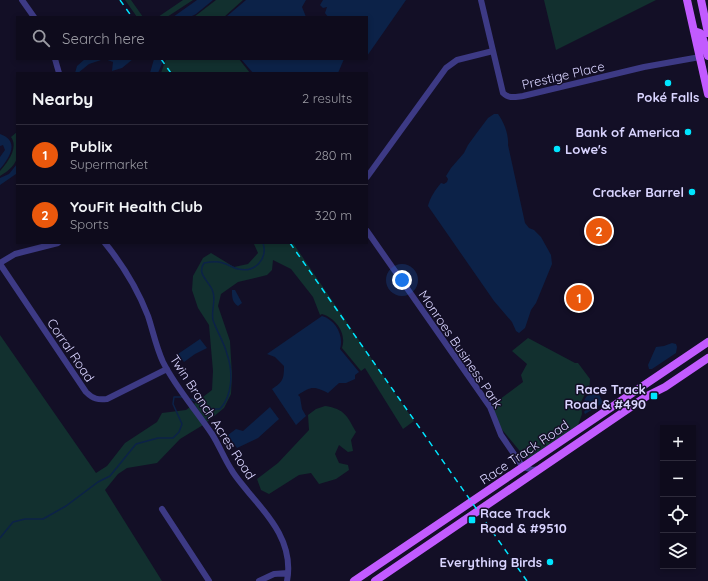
<!DOCTYPE html>
<html lang="en">
<head>
<meta charset="utf-8">
<style>
	:root { --surface:#0e0b1c; --page:#1c1929; --text:#f1f3f6; --muted:#9b9ba3; --line:#2e2b3b; --accent:#ea580c }
	body { margin:0; font-family:Quicksand,sans-serif; background:var(--page); color:var(--text) }
	.controls { position:absolute; right:12px; bottom:12px; display:grid; overflow:hidden; border-radius:0px; box-shadow:0 2px 6px #0003 }
	.controls button { width:36px; height:36px; display:grid; place-items:center; padding:0; border:0; border-bottom:1px solid var(--line); background:var(--surface); color:var(--text); font:20px sans-serif }
	.you { position:absolute; left:402px; top:280px; width:14px; height:14px; margin:-10px; border:3px solid #fff; border-radius:50%; background:#1a73e8; box-shadow:0 0 0 6px #1a73e833 }
	.badge { display:grid; place-items:center; width:26px; height:26px; border-radius:50%; background:var(--accent); color:#fff; font-size:13px; font-weight:700 }
	.pin { position:absolute; translate:-50% -50%; border:2px solid #fff; box-shadow:0 1px 4px #0006 }
	.list { margin:0; padding:0; list-style:none }
	h2 { display:flex; justify-content:space-between; align-items:center; height:52px; margin:0; padding:0 16px; font-size:17px }
	h2 small { font-size:13px; font-weight:400; color:var(--muted) }
	.list li { display:grid; grid-template-columns:26px 1fr auto; gap:12px; align-items:center; box-sizing:border-box; height:60px; padding:0 16px; border-top:1px solid var(--line) }
	.list b { display:block; font-size:15px; white-space:nowrap }
	.list p { margin:0; font-size:13px; white-space:nowrap; color:var(--muted) }
	.list em { font-size:13px; font-style:normal; color:var(--muted) }
	.icon { flex:none; width:22px; height:22px; fill:none; stroke:currentColor; stroke-width:2; stroke-linecap:round; stroke-linejoin:round }
	.map { position:relative; flex:none; width:708px; height:581px; overflow:hidden }
	.search { position:absolute; background:var(--surface); box-shadow:0 2px 6px #0003; left:16px; top:16px; width:352px; height:44px; display:flex; align-items:center; gap:10px; box-sizing:border-box; padding:0 14px; border-radius:0px; color:var(--muted); font-size:15px }
	.panel { position:absolute; background:var(--surface); box-shadow:0 2px 6px #0003; left:16px; top:72px; width:352px; height:172px; border-radius:0px }
	.map>svg:first-child { display:block }
	.green { fill:#12302f }
	.water { fill:#0c2248 }
	.lines { fill:none; stroke-linecap:round; stroke-linejoin:round }
	.stream { stroke:#0c2248; stroke-width:1.5 }
	.minor { stroke:#3d3a85; stroke-width:6 }
	.major { stroke:#c25bff; stroke-width:8 }
	.rail { stroke:#00e5ff; stroke-width:1.5; stroke-dasharray:6 5; stroke-linecap:butt }
	.poi-dot { fill:#00e5ff; stroke:#130f26; stroke-width:1.5 }
	.labels { text-anchor:middle; stroke-width:3; stroke-linejoin:round; paint-order:stroke }
	.street-label { font-size:13px; fill:#d9d4ff; stroke:#130f26 }
	.poi-label { font-size:13px; font-weight:bold; fill:#d9d4ff; stroke:#130f26; text-anchor:end }
</style>
</head>
<body>
<div class="map">
<svg width="708" height="581" viewBox="0 0 708 581">
	<rect width="100%" height="100%" fill="#130f26"/>
	<path class="green" d="M125,0h6l12,17h-6z
		M183,0h10l-26,17h-9z
		M216,0h27l-19,17h-30z
		M544,0h112l-100,50z
		M166,59h73l11,14h-89z
		M17,132c0,23 5,31 -17,44v-5c7,-8 19,-23 11,-34z
		M230,243h63l121,178 -11,8 -38,-61 -4,3 -19,-23c5,-14 -6,-30 -20,-34l-2,1 -7,-18 -22,-28 -18,-9 -1,10 -5,5 -29,7 -17,12 -3,12 12,35 2,34 -1,19 -7,14 -17,14 -13,-18 18,-14 1,-19 -4,-46 -11,-17 -6,-18 1,-14 10,-18 8,-5 23,14 14,-3 10,-11 -4,-9h-23z
		M0,335l96,138 11,-7 18,-23 32,-21 5,-9 24,-3 4,-3 13,18 -23,14 -23,24 -30,5 -9,6 -13,16 57,91h-162z
		M528,338l47,25h3l12,16 -1,13 -4,2 -4,8 1,12 -5,14 -49,33 -29,-35 -7,-21 31,-23 -2,-7 6,-11 -15,-13z
		M325,406c20,3 22,10 31,26l-5,8 2,11 -5,1 -9,-7 -4,9 4,9 9,2 1,5 -13,9 -17,5 -8,-11 -12,2 -30,19 -8,-4 -4,-11 21,-16 31,-33 -1,-15 8,-6z"/>
	<path class="water" d="M197,0h16l-17,14 -6,3h-17z
		M246,0h60l-4,7 4,10h-80z
		M323,0h83l-39,56v-39h-39l-3,-4 2,-6 -4,1 -3,-3z
		M85,59h19l-15,5 -11,9h-3l2,-7z
		M105,59h28l-11,9 -10,3 1,-9z
		M154,59h10l-6,14h-8z
		M241,59h103l-6,14h-85z
		M494,114h4c6,8 11,21 10,31l17,78 4,5 5,2 7,7 10,18 1,9 -16,39 -5,7 -6,18 -6,5 -3,-2 -4,-9 -18,-21 -66,-95c2,-8 7,-16 13,-23l3,1 3,-2 1,-3 -2,-3 5,-8 13,-15 4,-8 8,-11 12,-16z
		M0,134c20,7 10,23 0,35v-12l5,-7 -2,-5 -3,1z
		M17,164l-1,10 -16,11v-7l9,-4z
		M232,290h3l7,13 -4,3c-6,-4 -6,-9 -6,-16z
		M322,316c14,4 22,20 18,33l19,23 -4,3v4l-9,4h-7l-11,10c-14,-7 -17,-7 -30,2l2,2 2,12 4,7 -10,9 -24,-36c11,-7 12,-10 12,-23l-9,-9 -8,-3z
		M200,339l7,9 -12,6 -11,8 -6,-8z
		M672,343l4,1 1,3 -1,6 -24,16h-3l-1,-4 8,-18 8,-1z
		M595,390h2l6,13 -18,11 -1,-2 2,-3 -3,-2c1,-11 5,-12 12,-17z
		M270,407l9,12 -21,19 -21,10 -9,-13 8,-6 7,2z"/>
	<g class="lines">
		<path class="stream" d="M191,399l21,10h8c13,-14 13,-38 7,-55 -3,-12 -10,-22 -14,-34 -2,-9 3,-19 0,-28 -3,-11 -17,-17 -9,-29 5,-1 10,-2 15,-1 7,1 12,5 19,7 17,4 30,-10 25,-26
			M0,538l13,-16 12,-3h18l23,-13 32,-24 12,-6 26,-32 22,-6h15l6,-6 3,-8 -9,-20 1,-7h8"/>
		<path class="minor" d="M22,0l12,17
			M481,0l22,93c6,6 12,4 20,3l121,-29 56,-10
			M55,59l4,14
			M367,177l79,-109 11,-8 36,-9
			M367,231l123,176 11,28 22,32 10,3 6,-1
			M105,243c17,21 33,47 43,73 5,15 8,31 15,46 13,26 33,48 49,72 7,11 12,24 19,35 5,9 12,16 18,24 22,25 45,52 38,88
			M0,263l15,-9 43,-11
			M0,264l86,128c7,7 12,8 21,7l60,-30
			M162,509l47,72
			M259,581l15,-7 14,-1"/>
		<path class="major" d="M687,0l21,94
			M701,0l7,33
			M694,31l6,2 2,3 6,20
			M354,581l354,-239
			M375,581l272,-185 18,-9 43,-29"/>
		<path class="rail" d="M120,0l12,17
			M161,59l10,14
			M290,243l237,338"/>
	</g>
	<g class="poi-dot">
		<circle cx="668" cy="83" r="4"/>
		<circle cx="688" cy="132" r="4"/>
		<circle cx="557" cy="149" r="4"/>
		<circle cx="692" cy="192" r="4"/>
		<rect x="650" y="392" width="8" height="8" rx="2"/>
		<rect x="468" y="516" width="8" height="8" rx="2"/>
		<circle cx="550" cy="562" r="4"/>
	</g>
	<g class="labels">
		<g class="street-label">
			<text transform="translate(563 75) rotate(-13)" y="5">Prestige Place</text>
			<text transform="translate(461 349) rotate(56)" y="5">Monroes Business Park</text>
			<text transform="translate(71 350) rotate(56)" y="5">Corral Road</text>
			<text transform="translate(213 417) rotate(57)" y="5">Twin Branch Acres Road</text>
			<text transform="translate(524 452) rotate(-34)" y="5">Race Track Road</text>
		</g>
		<g class="poi-label">
			<text x="668" y="102" text-anchor="middle">Poké Falls</text>
			<text x="680" y="137">Bank of America</text>
			<text x="565" y="154" text-anchor="start">Lowe's</text>
			<text x="684" y="197">Cracker Barrel</text>
			<text x="646" y="394">Race Track<tspan x="646" dy="15">Road &amp; #490</tspan></text>
			<text x="480" y="518" text-anchor="start">Race Track<tspan x="480" dy="15">Road &amp; #9510</tspan></text>
			<text x="542" y="567">Everything Birds</text>
		</g>
	</g>
</svg>
<div class="controls">
<button>+</button>
<button>−</button>
<button><svg class="icon" aria-label="locate" viewBox="0 0 24 24"><circle cx="12" cy="12" r="6"/><path d="M12 2v4M12 18v4M2 12h4M18 12h4"/></svg></button>
<button><svg class="icon" aria-label="layers" viewBox="0 0 24 24"><path d="M12 4l9 5-9 5-9-5zM3 14l9 5 9-5"/></svg></button>
</div>
<div class="you"></div>
<div class="pin badge" style="left:579px;top:298px">1</div>
<div class="pin badge" style="left:599px;top:231px">2</div>
<div class="search"><svg class="icon" aria-label="search" viewBox="0 0 24 24"><circle cx="10" cy="10" r="6"/><path d="M15 15l6 6"/></svg>Search here</div>
<section class="panel">
<h2>Nearby<small>2 results</small></h2>
<ul class="list">
<li><span class="badge">1</span><div><b>Publix</b><p>Supermarket</p></div><em>280 m</em></li>
<li><span class="badge">2</span><div><b>YouFit Health Club</b><p>Sports</p></div><em>320 m</em></li>
</ul>
</section>
</div>
</body>
</html>
